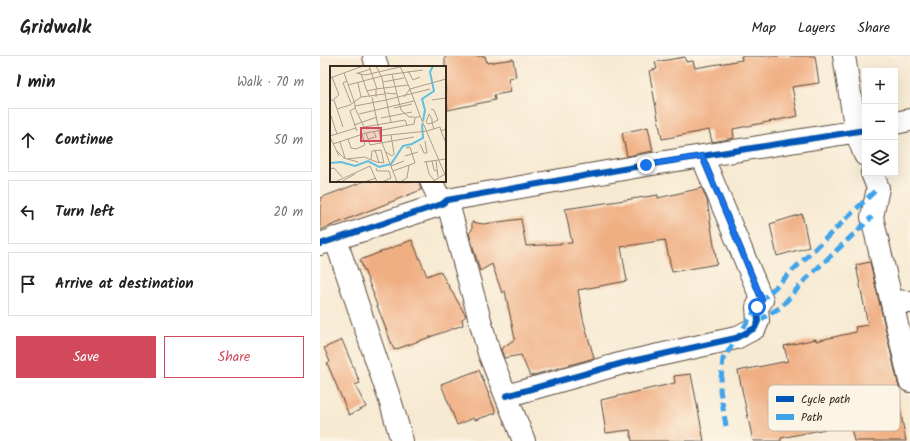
<!DOCTYPE html>
<html lang="en">
<head>
<meta charset="utf-8">
<style>
	:root { --surface:#fff; --page:#f2f2f2; --text:#222; --muted:#767676; --line:#e0e0e0; --accent:#d1495b }
	body { margin:0; font-family:Kalam,sans-serif; background:var(--page); color:var(--text) }
	.controls { position:absolute; right:12px; top:12px; display:grid; overflow:hidden; border-radius:0px; box-shadow:0 4px 16px #0002 }
	.controls button { width:36px; height:36px; display:grid; place-items:center; padding:0; border:0; border-bottom:1px solid var(--line); background:var(--surface); color:var(--text); font:20px sans-serif }
	.stop { position:absolute; width:12px; height:12px; margin:-9px; border:3px solid #1a73e8; border-radius:50%; background:#fff }
	.stop.end { background:#1a73e8; border-color:#fff; box-shadow:0 1px 4px #0008 }
	.list { margin:0; padding:0; list-style:none }
	h2 { display:flex; justify-content:space-between; align-items:center; height:52px; margin:0; padding:0 16px; font-size:17px }
	h2 small { font-size:13px; font-weight:400; color:var(--muted) }
	.list li { display:grid; grid-template-columns:26px 1fr auto; gap:12px; align-items:center; box-sizing:border-box; height:64px; margin:0 8px 8px; padding:0 8px; border:1px solid var(--line); border-radius:0px }
	.list b { display:block; font-size:15px; white-space:nowrap }
	.list em { font-size:13px; font-style:normal; color:var(--muted) }
	.actions { display:flex; gap:8px; padding:12px 16px }
	.actions a { flex:1; padding:9px 0; border:1px solid var(--accent); border-radius:0px; text-align:center; font-size:14px; color:var(--accent) }
	.actions .main { background:var(--accent); color:#fff }
	.icon { flex:none; width:22px; height:22px; fill:none; stroke:currentColor; stroke-width:2; stroke-linecap:round; stroke-linejoin:round }
	.map { position:relative; flex:none; width:590px; height:385px; overflow:hidden }
	header { display:flex; align-items:center; gap:24px; box-sizing:border-box; height:56px; padding:0 20px; background:var(--surface); border-bottom:1px solid var(--line) }
	header strong { font-size:19px }
	nav { display:flex; gap:22px; margin-inline-start:auto; font-size:14px }
	main { display:flex }
	aside { flex:1; background:var(--surface) }
	.map>svg:first-child { display:block }
	.building { fill:#f0af83 }
	.lines { fill:none; stroke-linecap:round; stroke-linejoin:round }
	.minor-casing { stroke:#574739; stroke-width:24 }
	.minor { stroke:#fff; stroke-width:22 }
	.quiet { stroke:#3fa3ea; stroke-width:5; stroke-dasharray:10 5; stroke-linecap:butt }
	.cycleway-casing { stroke:#fcf5e5; stroke-width:8 }
	.cycleway { stroke:#0057b8; stroke-width:6 }
	.route { stroke:#1a73e8; stroke-width:5 }
	.inset-river { fill:none; stroke:#61bfdf; stroke-width:2 }
	.inset-road { fill:none; stroke:#ac9d8b; stroke-width:1 }
	.view { fill:#d1495b; fill-opacity:0.15; stroke:#d1495b; stroke-width:2 }
	.inset-edge { fill:none; stroke:#3b2a1e; stroke-width:2 }
	.key { fill:#fcf5e5; stroke:#c2b8a9; stroke-width:1 }
	.key-label { font-size:11px; fill:#3b2a1e }
</style>
</head>
<body>
<header>
<strong>Gridwalk</strong>
<nav><a>Map</a><a>Layers</a><a>Share</a></nav>
</header>
<main>
<aside>
<h2>1 min<small>Walk · 70 m</small></h2>
<ul class="list">
<li><svg class="icon" aria-label="ahead" viewBox="0 0 24 24"><path d="M12 20V5M6 11l6-6 6 6"/></svg><div><b>Continue</b></div><em>50 m</em></li>
<li><svg class="icon" aria-label="left" viewBox="0 0 24 24"><path d="M17 20v-9H6M10 6l-5 5 5 5"/></svg><div><b>Turn left</b></div><em>20 m</em></li>
<li><svg class="icon" aria-label="arrive" viewBox="0 0 24 24"><path d="M6 21V4h12l-3 4 3 4H6"/></svg><div><b>Arrive at destination</b></div></li>
</ul>
<div class="actions"><a class="main">Save</a><a>Share</a></div>
</aside>
<div class="map">
<svg width="590" height="385" viewBox="0 0 590 385">
	<rect width="100%" height="100%" fill="#fcf5e5"/>
	<filter id="ink" filterUnits="userSpaceOnUse"><feTurbulence type="fractalNoise" baseFrequency=".025" numOctaves="2"/><feDisplacementMap in="SourceGraphic" scale="8" xChannelSelector="R" yChannelSelector="G"/><feConvolveMatrix kernelMatrix="1 2 1 2 8 2 1 2 1" color-interpolation-filters="sRGB"/></filter>
	<filter id="wash" filterUnits="userSpaceOnUse"><feTurbulence type="fractalNoise" baseFrequency=".012" numOctaves="4" result="noise"/><feDisplacementMap in="SourceGraphic" scale="16" xChannelSelector="R" yChannelSelector="G"/><feGaussianBlur stdDeviation="0.9" result="paint"/><feColorMatrix in="noise" values="0 0 0 0 0 0 0 0 0 0 0 0 0 0 0 0 0 1.4 0 .05"/><feComposite in="paint" operator="in"/></filter>
	<g filter="url(#wash)">
		<rect width="100%" height="100%" fill="#f7ead3"/>
		<g id="blocks">
			<path class="building" d="M125,0h40l2,7 26,-4 3,18 -8,1 3,14 -17,3 1,5 -47,10 -3,-15z
				M421,0h74l4,27 -27,4 6,29 -65,13 1,9 -22,4 -3,-12 -47,9 -13,-68 8,-2 -2,-7 30,-5 1,5 7,-1 2,7 47,-8z
				M328,71l5,24 -26,5 -5,-23z
				M45,125h54l2,9 -101,40v-32z
				M382,132l5,13 10,63 -45,8 -7,-32 -44,7 6,34 -49,9 5,29 11,39 -64,18 -9,-21 -17,3 -3,-9 14,-10 -10,-48 -3,2 -10,-29 -12,7 -11,-38 3,-3v-8l11,2 38,-5 5,27 46,-3 -7,-34 93,-14v3z
				M482,158l7,33 -32,9 -7,-32z
				M92,184l15,36 13,-5 26,45 -4,3 1,6 -69,25 -21,-55h1l-14,-35z
				M550,206l28,122 2,4h-4l10,53h-52l-4,-17 -69,14v3h-28l-15,-70 50,-10 -4,-15 32,-7v2l40,-9 -1,-5 13,-2 -12,-60z
				M22,284l18,43 -5,2 11,22 -17,8 -22,-52 3,-1 -6,-14z
				M159,314l17,43 -21,7 -1,-2 -17,7 -16,-41z
				M371,318l13,67h-72l-2,-11 -24,3 -5,-33 74,-17 -1,-7z"/>
		</g>
	</g>
	<g filter="url(#ink)">
		<use href="#blocks" fill-opacity="0" stroke="#574739" stroke-width="1"/>
		<g class="lines">
			<defs>
				<path id="minor" d="M54,0l3,11
					M524,0l12,76 9,23
					M575,67l15,-3
					M552,117l6,15 -6,29 38,164
					M111,125l11,23
					M127,144l42,153 35,88
					M15,182l56,165 11,38
					M0,188l122,-40 5,-4 199,-35 219,-35
					M572,245l18,1
					M186,340l117,-33 113,-25 19,-10 3,-7 -1,-14 5,-7 -60,-144"/>
			</defs>
			<use href="#minor" class="minor-casing"/>
			<use href="#minor" class="minor"/>
			<path class="quiet" d="M438,265l23,-14 25,-28 66,-62
				M406,370l-6,-36 3,-31 39,-59 116,-112"/>
			<defs>
				<path id="cycleway" d="M0,188l122,-40 5,-4 199,-35 219,-35
					M186,340l117,-33 113,-25 19,-10 3,-7 -1,-14 5,-7 -60,-144"/>
			</defs>
			<use href="#cycleway" class="cycleway-casing"/>
			<use href="#cycleway" class="cycleway"/>
		</g>
	</g>
	<g class="lines" filter="url(#ink)">
		<path class="route" d="M326,109l56,-9 60,144 -5,7"/>
	</g>
	<g transform="translate(10 10)">
		<rect width="116" height="116" fill="#f7ead3"/>
		<path class="inset-river" d="M93,55l2,-11 -3,-11 12,-8 -4,-19 3,-6M0,97l11,-1 14,4 13,-5 11,6 12,-3 12,-18 9,-2 11,-6 -1,-14"/>
		<path class="inset-road" d="M39,0l8,23M46,0l6,12 3,16M70,0l10,23 36,-10M78,5l5,9 7,-3M14,7l11,31v4l-5,3 7,20M26,7l9,2 35,-8M28,7l13,-4M31,8l6,17M62,8l5,20M2,11l7,18 -5,4M0,12l33,-12M17,15l-4,2 8,20M53,16l21,-4M28,17l3,14M18,19l38,-10 37,-5M55,27l12,1 4,16 8,7h6M40,31l-3,-6 9,-2M42,31l9,43 16,42M46,31v-8l32,-4M0,34h4l9,27M56,34l44,-11M102,34l14,-2M25,40l31,-6M25,42l9,19 41,-7 2,5M64,42l18,-4M7,43l13,-4 11,-8 24,-3 6,28M101,43l3,1 4,10 -6,3 -4,1 -2,-2 3,-8 3,5v4l2,6M29,48l55,-13M1,50l6,18M90,50l26,61M51,52l31,-6M24,59l23,-8M111,65l5,12M36,67l4,12 44,-8M0,70l26,-8M50,70l47,-5 13,-4 1,4 5,-2M0,71l9,19M18,73l3,9 5,1 9,-4 -3,-11M38,73l8,-2 -2,-5M10,76l5,16M3,78l33,-11 48,-9 1,-6 5,-2 -10,-27 -6,8M90,78l4,9h3l-2,-12M6,84l8,8 14,4M45,84l4,13M56,86l6,4 2,-2 -3,-19M75,90l13,-4M17,93l18,-2 4,2 8,3 7,1 -3,-13 -9,1 -1,9M96,95l3,13 5,6M102,95l2,9 3,1M106,95l2,16M94,96l22,-3M61,100l13,-5M46,102l1,3h12l2,7 -9,4M0,103l4,-1 8,9M63,105l22,-8 -5,-16 -4,1M5,116l35,-16 7,16M11,116l14,-8M34,116l12,-4M70,116l7,-4 2,-13M102,116l13,-8"/>
		<path class="view" d="M31,62h20v13h-20z"/>
		<rect width="116" height="116" class="inset-edge"/>
	</g>
	<rect x="448" y="329" width="132" height="46" rx="6" class="key"/>
	<rect x="456" y="340" width="18" height="6" fill="#0057b8"/>
	<rect x="456" y="358" width="18" height="6" fill="#3fa3ea"/>
	<g class="key-label">
		<text x="481" y="347">Cycle path</text>
		<text x="481" y="365">Path</text>
	</g>
</svg>
<div class="controls">
<button>+</button>
<button>−</button>
<button><svg class="icon" aria-label="layers" viewBox="0 0 24 24"><path d="M12 4l9 5-9 5-9-5zM3 14l9 5 9-5"/></svg></button>
</div>
<div class="stop" style="left:437px;top:251px"></div>
<div class="stop end" style="left:326px;top:109px"></div>
</div>
</main>
</body>
</html>
